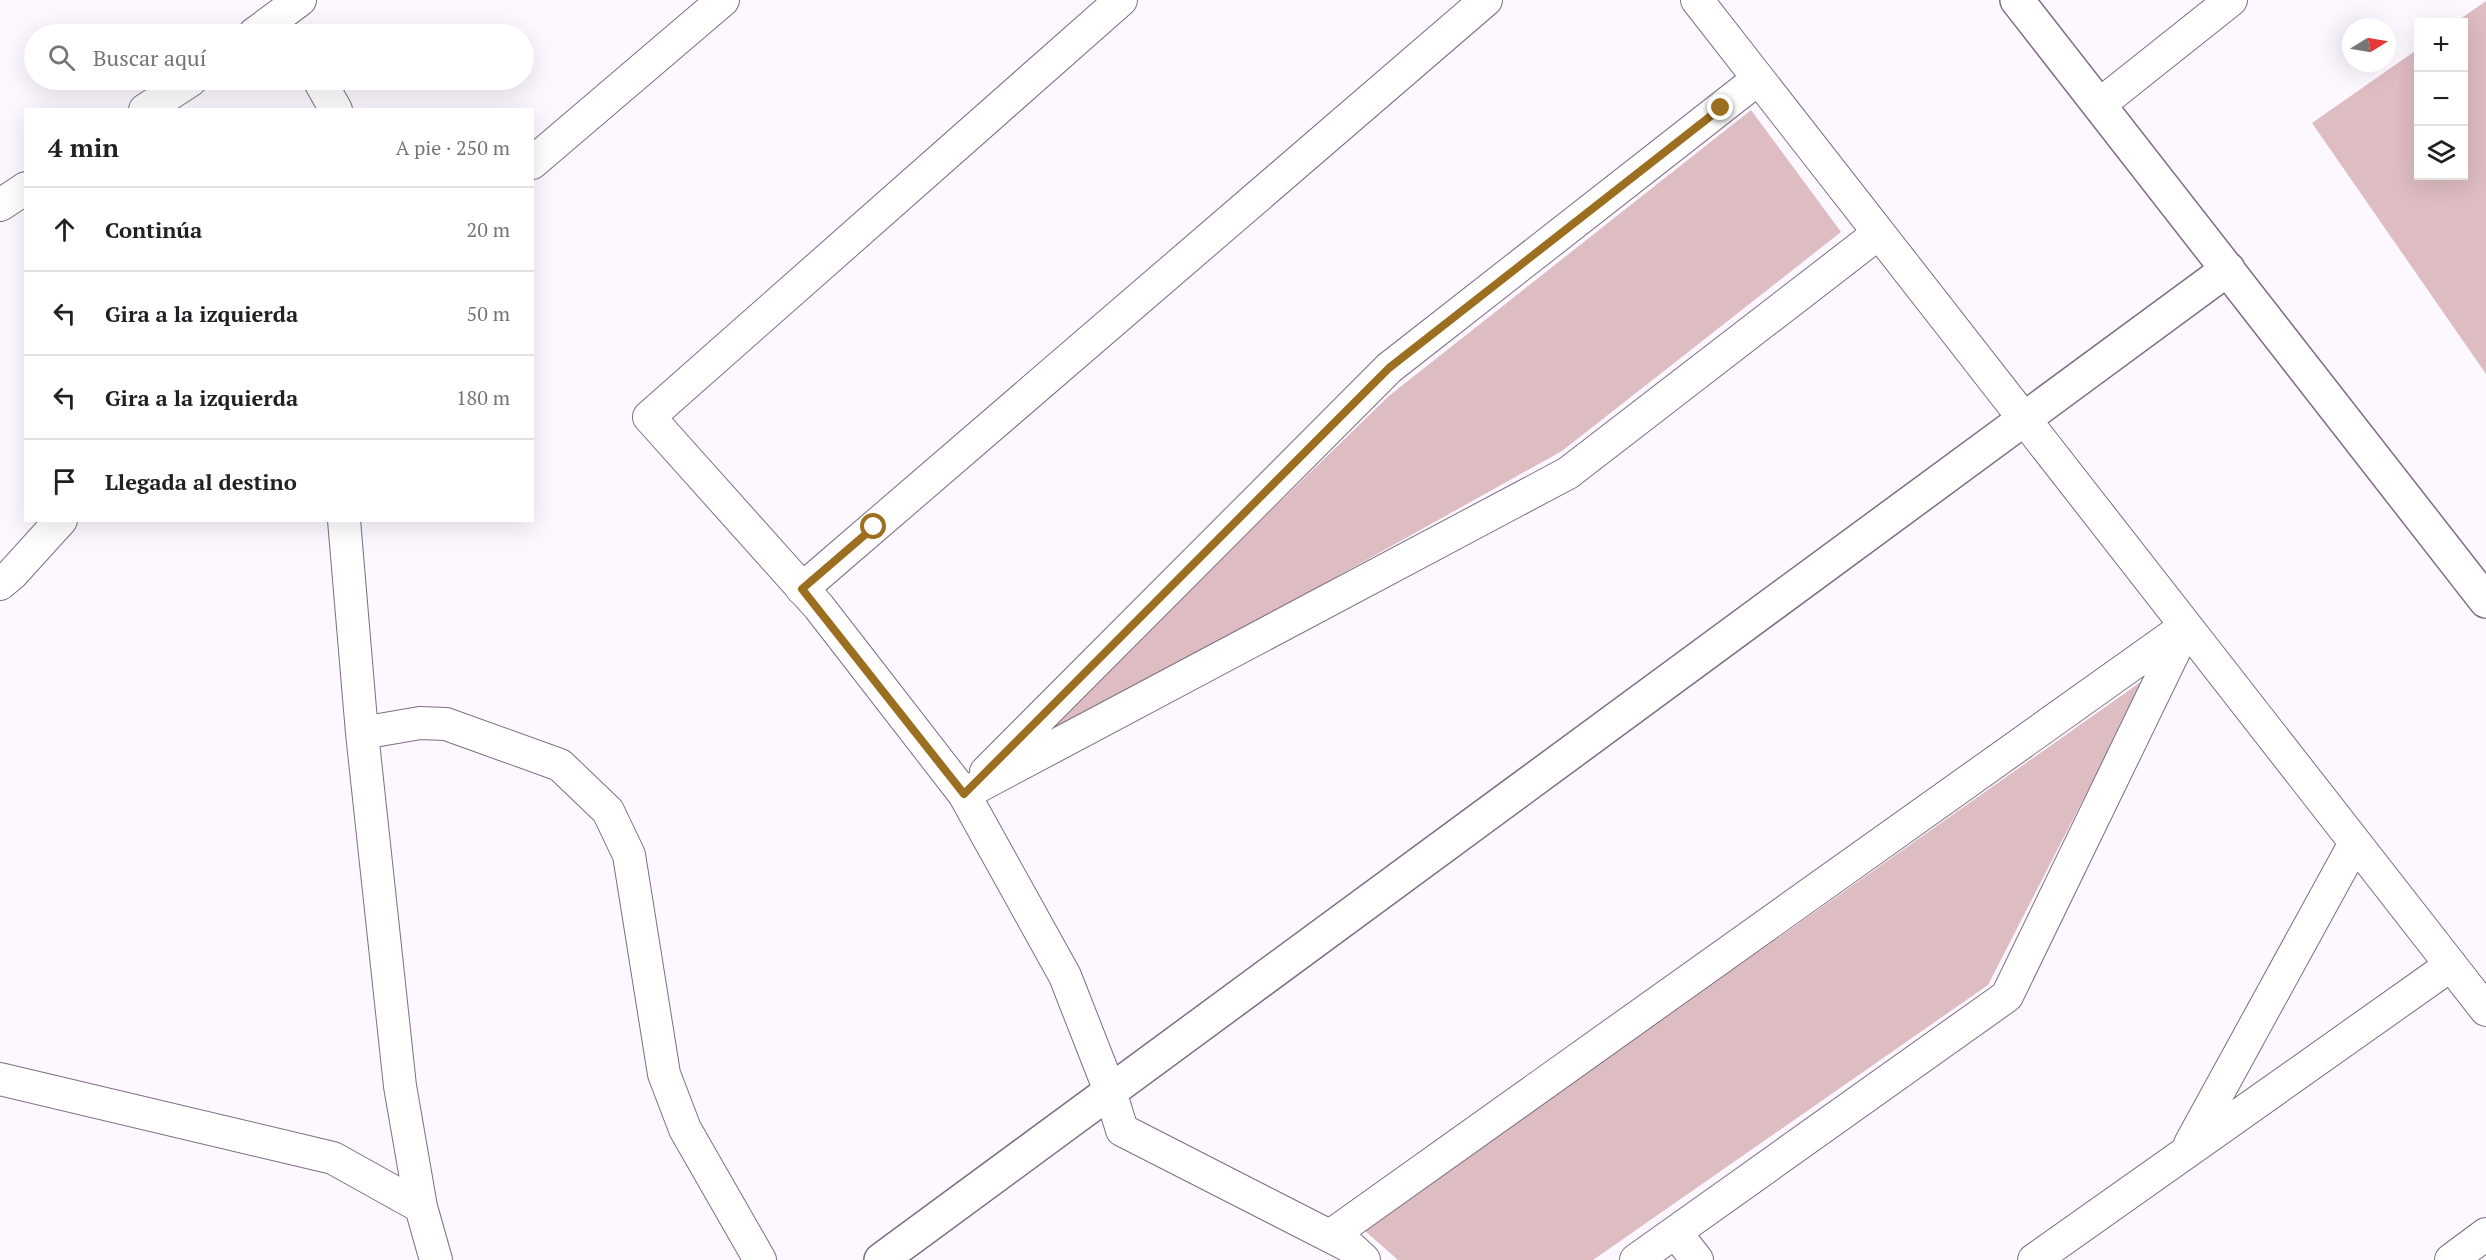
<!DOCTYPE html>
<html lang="es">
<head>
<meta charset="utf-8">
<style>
	:root { --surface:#fff; --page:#f2f2f2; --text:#202124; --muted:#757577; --line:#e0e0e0 }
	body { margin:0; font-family:"PT Serif",serif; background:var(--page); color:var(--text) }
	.controls { position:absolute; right:18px; top:18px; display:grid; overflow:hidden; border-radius:0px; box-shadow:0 6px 24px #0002 }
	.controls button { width:54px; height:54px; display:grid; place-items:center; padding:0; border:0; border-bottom:2px solid var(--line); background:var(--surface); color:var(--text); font:30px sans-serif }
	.compass { position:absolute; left:2342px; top:18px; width:54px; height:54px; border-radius:50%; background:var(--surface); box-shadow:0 6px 24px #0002; rotate:79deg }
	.stop { position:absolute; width:18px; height:18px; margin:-14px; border:4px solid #9c6e1f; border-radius:50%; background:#fff }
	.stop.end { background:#9c6e1f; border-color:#fff; box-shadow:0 2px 6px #0008 }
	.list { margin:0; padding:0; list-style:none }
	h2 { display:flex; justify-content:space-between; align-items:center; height:78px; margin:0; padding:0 24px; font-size:26px }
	h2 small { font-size:20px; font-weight:400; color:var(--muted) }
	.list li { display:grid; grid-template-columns:39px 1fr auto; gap:18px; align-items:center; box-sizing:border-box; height:84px; padding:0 24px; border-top:2px solid var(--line) }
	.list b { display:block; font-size:22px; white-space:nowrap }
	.list em { font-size:20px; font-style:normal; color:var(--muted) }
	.icon { flex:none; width:33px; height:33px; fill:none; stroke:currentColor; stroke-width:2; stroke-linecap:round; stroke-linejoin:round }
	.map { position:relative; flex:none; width:2486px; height:1260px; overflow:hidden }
	.search { position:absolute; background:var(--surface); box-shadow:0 6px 24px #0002; left:24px; top:24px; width:510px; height:66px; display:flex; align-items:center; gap:15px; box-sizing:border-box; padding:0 21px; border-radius:33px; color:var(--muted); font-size:22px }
	.panel { position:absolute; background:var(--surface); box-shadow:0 6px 24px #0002; left:24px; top:108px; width:510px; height:414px; border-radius:0px }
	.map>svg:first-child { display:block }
	.green { fill:#ddbcc2 }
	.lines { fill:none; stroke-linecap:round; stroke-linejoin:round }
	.street-casing { stroke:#7d6e80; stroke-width:34 }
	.secondary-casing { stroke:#7d6e80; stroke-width:36 }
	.street { stroke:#fff; stroke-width:32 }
	.secondary { stroke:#fff; stroke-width:33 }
	.route { stroke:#9c6e1f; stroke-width:8 }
</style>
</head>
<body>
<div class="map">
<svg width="2486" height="1260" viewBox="0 0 2486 1260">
	<rect width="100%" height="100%" fill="#fdf7ff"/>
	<path class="green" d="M2486,1v373l-174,-251 106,-74v127h46v-154h-8z
		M1751,110l90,122 -279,219 -540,301 368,-357z
		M2145,679l-157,306 -395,275h-195l-34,-30z"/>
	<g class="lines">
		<defs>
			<path id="street" d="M1121,0l-472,417 170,190 145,187 101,182 45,115 12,39 227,116 15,14
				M1697,0l789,1010
				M254,34l46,-34
				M319,80l17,30
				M2099,105l132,-105
				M145,110l46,-30
				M532,163l191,-163
				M0,205l26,-17
				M344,520l18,213 38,353 21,121 15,53
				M0,584l12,-10 49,-54
				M802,589l684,-589
				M362,733l58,-10 26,1 114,41 48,46 21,44 35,219 21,55 75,131
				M986,772l403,-404 369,-289
				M964,794l604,-321 311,-240
				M0,1079l333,79 88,49
				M2190,1144l165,-301
				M1676,1233l21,27
				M1330,1236l856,-610
				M1636,1260l371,-264 178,-367
				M2034,1260l417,-295
				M2451,1260l35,-26"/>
			<path id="secondary" d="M2017,0l469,601
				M881,1260l1347,-991"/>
		</defs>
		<use href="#street" class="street-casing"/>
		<use href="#secondary" class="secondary-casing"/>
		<use href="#street" class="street"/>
		<use href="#secondary" class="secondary"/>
	</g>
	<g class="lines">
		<path class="route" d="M874,527l-72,62 162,205 425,-426 332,-260"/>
	</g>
</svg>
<div class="controls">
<button>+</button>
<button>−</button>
<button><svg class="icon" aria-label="layers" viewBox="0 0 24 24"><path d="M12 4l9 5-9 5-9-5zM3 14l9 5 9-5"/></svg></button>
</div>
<svg class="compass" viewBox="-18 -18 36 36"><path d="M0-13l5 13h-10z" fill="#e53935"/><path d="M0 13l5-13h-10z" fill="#757577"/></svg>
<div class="stop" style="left:874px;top:527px"></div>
<div class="stop end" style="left:1721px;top:108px"></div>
<div class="search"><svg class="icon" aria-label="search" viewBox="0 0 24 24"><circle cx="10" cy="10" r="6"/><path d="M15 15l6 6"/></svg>Buscar aquí</div>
<section class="panel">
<h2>4 min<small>A pie · 250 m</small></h2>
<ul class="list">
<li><svg class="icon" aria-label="ahead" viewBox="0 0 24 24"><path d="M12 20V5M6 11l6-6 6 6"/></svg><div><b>Continúa</b></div><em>20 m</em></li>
<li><svg class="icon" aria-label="left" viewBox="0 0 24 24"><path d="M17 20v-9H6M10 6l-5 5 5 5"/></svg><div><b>Gira a la izquierda</b></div><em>50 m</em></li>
<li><svg class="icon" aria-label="left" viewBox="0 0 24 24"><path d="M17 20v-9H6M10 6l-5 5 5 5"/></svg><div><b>Gira a la izquierda</b></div><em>180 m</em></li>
<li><svg class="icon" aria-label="arrive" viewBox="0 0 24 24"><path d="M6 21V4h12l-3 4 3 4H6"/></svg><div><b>Llegada al destino</b></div></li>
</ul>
</section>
</div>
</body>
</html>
